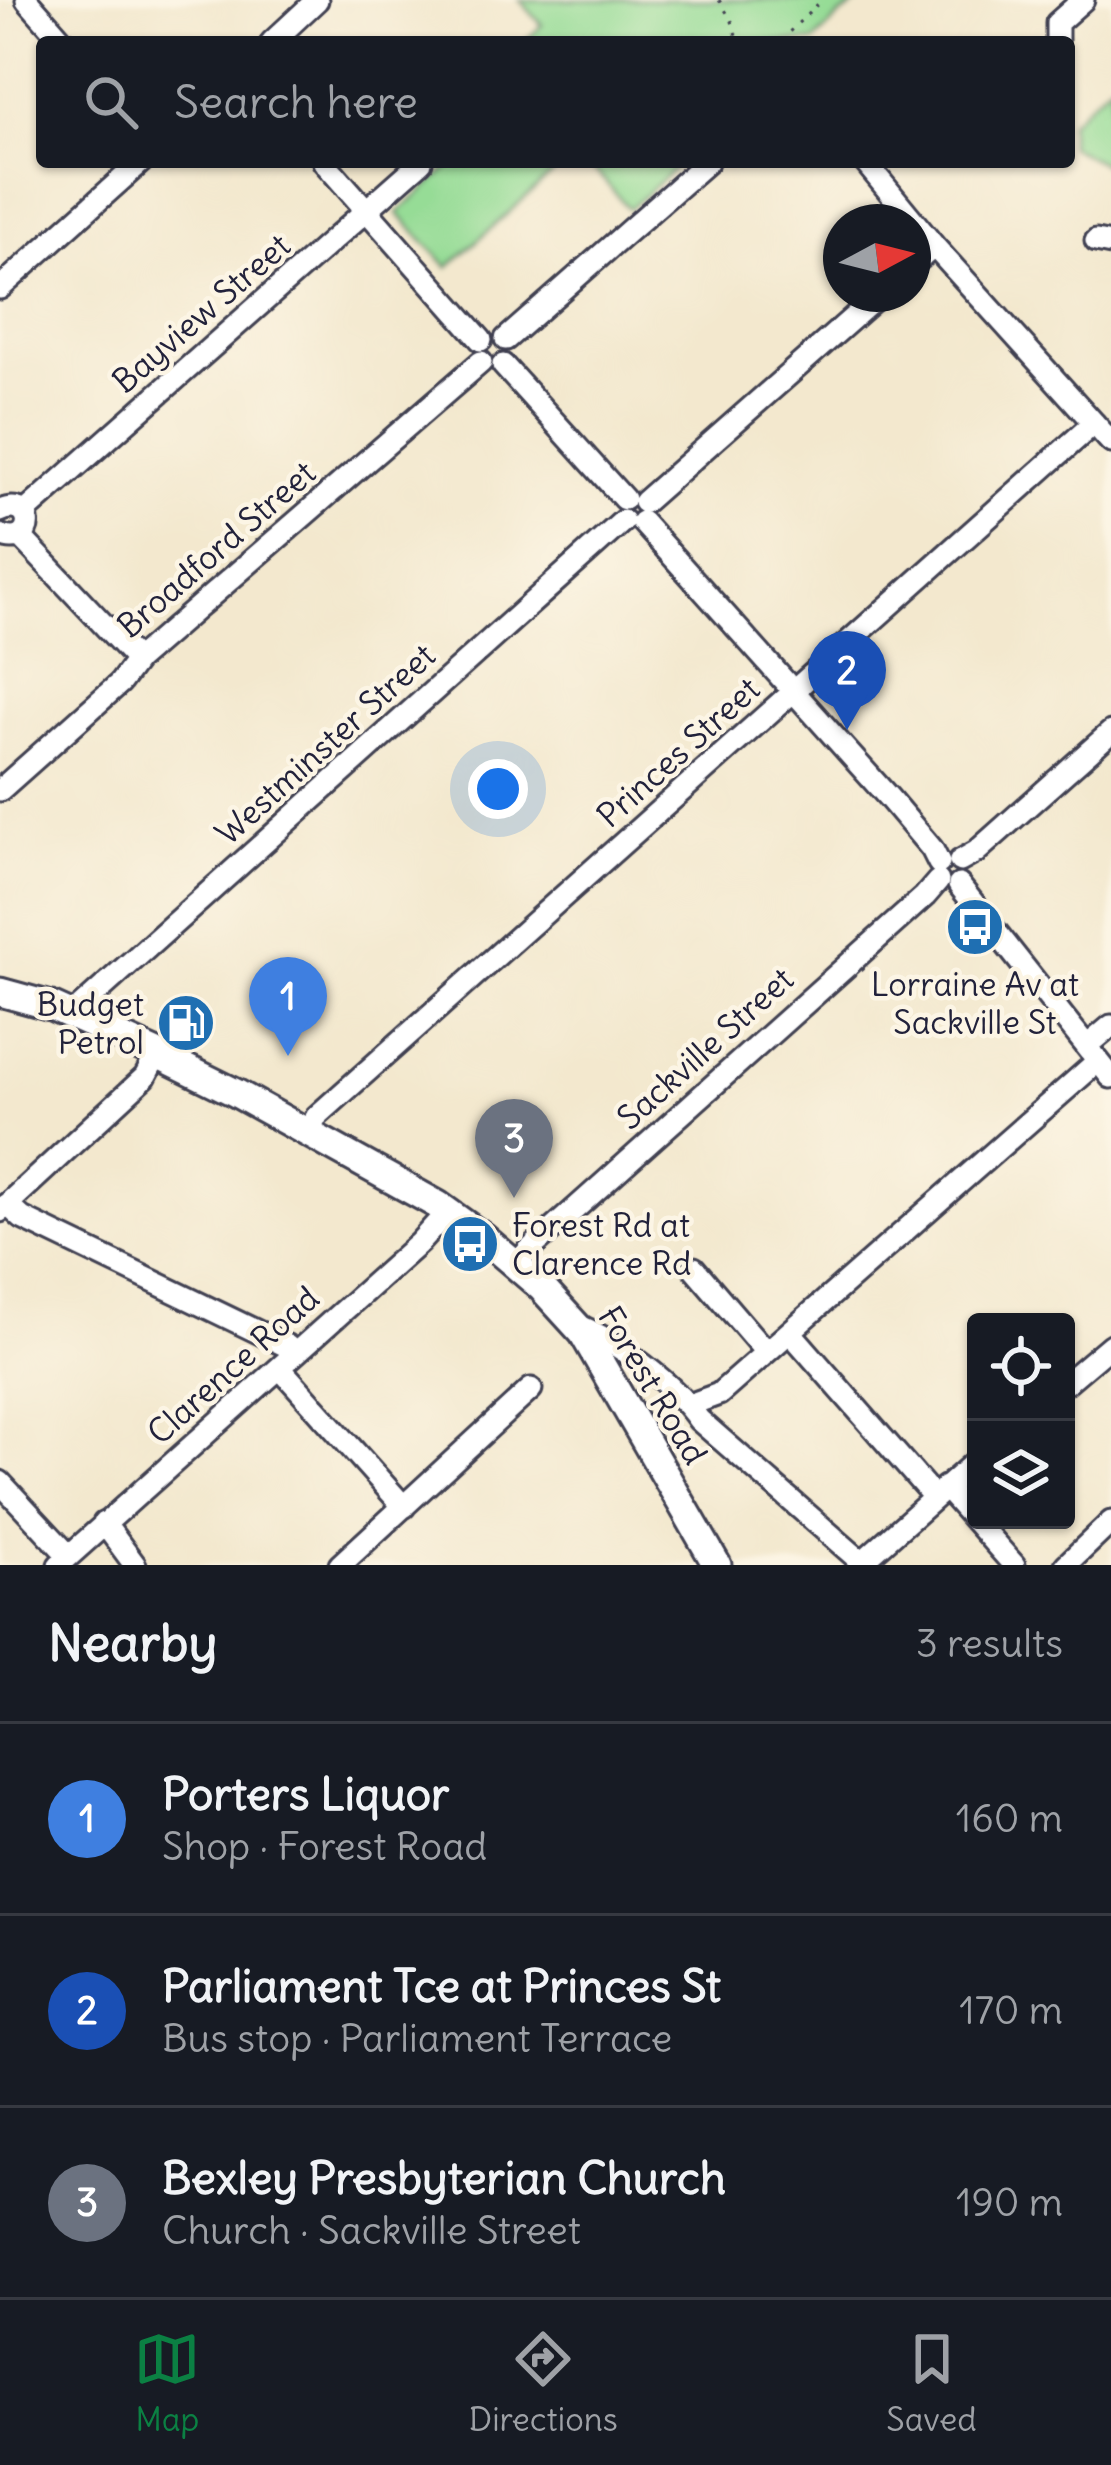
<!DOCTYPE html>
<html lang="en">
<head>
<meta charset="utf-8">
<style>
	:root { --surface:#171b24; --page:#242831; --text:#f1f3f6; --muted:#9ea1a6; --line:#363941; --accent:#0b8043 }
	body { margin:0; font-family:Delius,sans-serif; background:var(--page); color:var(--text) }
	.controls { position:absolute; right:36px; bottom:36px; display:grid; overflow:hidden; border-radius:12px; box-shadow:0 3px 9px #0004 }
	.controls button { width:108px; height:108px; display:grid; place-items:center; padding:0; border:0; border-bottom:3px solid var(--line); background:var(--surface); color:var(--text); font:60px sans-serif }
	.compass { position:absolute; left:823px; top:204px; width:108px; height:108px; border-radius:50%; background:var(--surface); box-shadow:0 3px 9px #0004; rotate:83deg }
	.you { position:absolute; left:498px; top:789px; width:42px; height:42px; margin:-30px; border:9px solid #fff; border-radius:50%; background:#1a73e8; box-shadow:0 0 0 18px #1a73e833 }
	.badge { display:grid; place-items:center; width:78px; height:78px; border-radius:50%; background:var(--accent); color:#fff; font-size:39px; font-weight:700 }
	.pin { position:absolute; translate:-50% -99px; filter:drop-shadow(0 3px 6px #0008) }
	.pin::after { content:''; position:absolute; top:63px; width:42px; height:36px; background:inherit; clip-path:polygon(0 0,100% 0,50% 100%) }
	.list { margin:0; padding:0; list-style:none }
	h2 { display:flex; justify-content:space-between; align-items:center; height:156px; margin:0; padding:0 48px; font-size:51px }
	h2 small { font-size:39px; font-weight:400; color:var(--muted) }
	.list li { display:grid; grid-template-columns:78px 1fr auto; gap:36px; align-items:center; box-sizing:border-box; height:192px; padding:0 48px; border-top:3px solid var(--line) }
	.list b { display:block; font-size:45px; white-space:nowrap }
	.list p { margin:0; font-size:39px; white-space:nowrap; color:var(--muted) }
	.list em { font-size:39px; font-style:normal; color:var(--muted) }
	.icon { flex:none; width:66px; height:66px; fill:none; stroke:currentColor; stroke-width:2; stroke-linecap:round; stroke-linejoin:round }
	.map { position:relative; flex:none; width:1111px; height:1565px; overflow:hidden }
	.search { position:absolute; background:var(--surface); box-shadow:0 3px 9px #0004; left:36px; right:36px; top:36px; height:132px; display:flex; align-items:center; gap:30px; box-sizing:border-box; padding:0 42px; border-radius:12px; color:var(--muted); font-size:45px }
	.sheet { height:732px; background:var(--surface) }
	nav { display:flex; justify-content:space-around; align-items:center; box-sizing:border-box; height:168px; border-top:3px solid var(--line); background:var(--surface); font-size:33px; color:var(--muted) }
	nav a { display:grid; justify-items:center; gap:6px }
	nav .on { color:var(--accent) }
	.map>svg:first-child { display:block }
	.green { fill:#96dc96; stroke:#5c7f68; stroke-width:3 }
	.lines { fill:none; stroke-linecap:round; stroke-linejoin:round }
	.minor-casing { stroke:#414051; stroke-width:27 }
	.major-casing { stroke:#414051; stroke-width:33 }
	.path { stroke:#414051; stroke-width:3; stroke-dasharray:3 9; stroke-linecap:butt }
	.minor { stroke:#fff; stroke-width:21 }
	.major { stroke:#fff; stroke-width:27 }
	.labels { text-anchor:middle; stroke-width:9; stroke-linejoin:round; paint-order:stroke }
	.street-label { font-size:33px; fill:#22223b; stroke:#fcf5e5 }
	.poi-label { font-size:33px; fill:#22223b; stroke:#fcf5e5 }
</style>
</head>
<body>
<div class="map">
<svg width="1111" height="1565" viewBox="0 0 1111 1565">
	<rect width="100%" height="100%" fill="#fcf5e5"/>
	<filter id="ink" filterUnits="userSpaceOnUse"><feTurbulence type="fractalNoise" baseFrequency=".00833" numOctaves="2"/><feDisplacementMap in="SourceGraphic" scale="24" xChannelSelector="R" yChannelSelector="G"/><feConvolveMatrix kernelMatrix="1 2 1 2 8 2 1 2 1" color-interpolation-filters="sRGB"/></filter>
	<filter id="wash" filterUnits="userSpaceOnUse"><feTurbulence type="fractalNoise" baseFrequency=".004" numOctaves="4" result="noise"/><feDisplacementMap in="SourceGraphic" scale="48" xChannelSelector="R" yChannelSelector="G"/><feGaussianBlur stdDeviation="2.7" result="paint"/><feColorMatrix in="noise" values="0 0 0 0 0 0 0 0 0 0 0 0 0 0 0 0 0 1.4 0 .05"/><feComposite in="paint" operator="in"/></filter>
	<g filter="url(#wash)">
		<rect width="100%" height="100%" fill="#f3e8ce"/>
		<path class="green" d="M520,0h343l-23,16 -26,26h-290l18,-17z
			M1111,83v85l-42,-22v-24z
			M455,162h110l-117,105 -50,-54z
			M588,162h94l-53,47z"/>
	</g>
	<g filter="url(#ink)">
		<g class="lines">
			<defs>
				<path id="minor" d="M27,0l37,42
					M272,42l45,-42
					M1057,42v-19l26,-23
					M324,162l157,178
					M865,162l69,84 177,196
					M1096,241l15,3
					M913,265l21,-19
					M0,288l141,-126
					M506,339l201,-177
					M503,365l121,134
					M644,502l236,-208
					M0,511c37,-16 36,40 0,24
					M24,513l397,-351
					M642,522l247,276 43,51 7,14
					M20,536l117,124
					M0,790l120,-107 17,-23 344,-298
					M960,861l16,-9 135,-120
					M959,885l152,192
					M72,1015l551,-494
					M1087,1046l24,-20
					M308,1132l9,-16 777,-693
					M7,1204l15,14 265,128 8,8
					M0,1211l145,-134 12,-23
					M516,1265l12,-14 397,-355 13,-15
					M694,1268l72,84
					M577,1325c40,16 98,60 122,95l166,145
					M790,1332l144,165
					M280,1368l124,139
					M1066,1383l45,-38
					M689,1405l30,-11 379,-333
					M0,1482l69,74
					M945,1487l69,78
					M104,1523l31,42
					M862,1562l114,-101
					M59,1565l360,-322 29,-32
					M340,1565l191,-176
					M1066,1565l45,-43"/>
				<path id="major" d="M0,992l51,14 106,48 79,39 202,112 46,33 57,49 42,46 134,232"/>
			</defs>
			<use href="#minor" class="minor-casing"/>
			<use href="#major" class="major-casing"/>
			<path class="path" d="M719,0l13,21 6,21
				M787,42l-1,-7 36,-35"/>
			<use href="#minor" class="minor"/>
			<use href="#major" class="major"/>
		</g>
	</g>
	<defs>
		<symbol id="bus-disc" viewBox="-11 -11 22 22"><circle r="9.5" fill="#1f6fb2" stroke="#fcf5e5"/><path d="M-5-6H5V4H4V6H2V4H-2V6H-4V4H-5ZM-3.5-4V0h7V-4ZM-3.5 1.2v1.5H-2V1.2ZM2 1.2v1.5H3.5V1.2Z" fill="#fff"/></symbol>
		<symbol id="fuel-disc" viewBox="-11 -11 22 22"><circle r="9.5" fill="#1f6fb2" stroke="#fcf5e5"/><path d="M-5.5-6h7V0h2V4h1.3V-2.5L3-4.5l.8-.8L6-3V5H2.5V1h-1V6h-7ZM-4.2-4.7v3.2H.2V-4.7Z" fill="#fff"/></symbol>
	</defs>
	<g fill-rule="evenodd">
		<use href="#bus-disc" x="942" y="894" width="66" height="66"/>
		<use href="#fuel-disc" x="153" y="990" width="66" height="66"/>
		<use href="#bus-disc" x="437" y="1211" width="66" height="66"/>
	</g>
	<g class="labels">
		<g class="street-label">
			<text transform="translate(201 313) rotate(-41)" y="12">Bayview Street</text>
			<text transform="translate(216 549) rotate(-41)" y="12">Broadford Street</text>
			<text transform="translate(325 744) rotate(-42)" y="12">Westminster Street</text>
			<text transform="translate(678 752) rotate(-42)" y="12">Princes Street</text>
			<text transform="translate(705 1048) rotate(-42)" y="12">Sackville Street</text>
			<text transform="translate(233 1365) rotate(-42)" y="12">Clarence Road</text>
			<text transform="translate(653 1385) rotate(59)" y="12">Forest Road</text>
		</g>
		<g class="poi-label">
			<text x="975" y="996">Lorraine Av at<tspan x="975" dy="38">Sackville St</tspan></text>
			<text x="144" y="1016" text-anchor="end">Budget<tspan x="144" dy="38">Petrol</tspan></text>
			<text x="512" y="1237" text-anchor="start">Forest Rd at<tspan x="512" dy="38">Clarence Rd</tspan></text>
		</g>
	</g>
</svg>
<div class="controls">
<button><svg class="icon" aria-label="locate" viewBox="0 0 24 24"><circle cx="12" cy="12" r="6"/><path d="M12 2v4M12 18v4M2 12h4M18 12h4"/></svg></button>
<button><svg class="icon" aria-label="layers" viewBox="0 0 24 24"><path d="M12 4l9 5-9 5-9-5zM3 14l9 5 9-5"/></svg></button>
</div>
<svg class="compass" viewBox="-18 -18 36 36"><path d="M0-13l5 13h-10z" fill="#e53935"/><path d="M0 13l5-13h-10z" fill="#9ea1a6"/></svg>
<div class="you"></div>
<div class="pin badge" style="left:288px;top:1056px;background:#3f7fe0">1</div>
<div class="pin badge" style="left:847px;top:730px;background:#1a4fb4">2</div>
<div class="pin badge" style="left:514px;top:1198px;background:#6b7280">3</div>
<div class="search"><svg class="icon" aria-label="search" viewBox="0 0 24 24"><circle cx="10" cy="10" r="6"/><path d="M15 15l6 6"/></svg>Search here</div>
</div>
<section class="sheet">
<h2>Nearby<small>3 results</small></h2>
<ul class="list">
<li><span class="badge" style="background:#3f7fe0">1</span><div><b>Porters Liquor</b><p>Shop · Forest Road</p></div><em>160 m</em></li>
<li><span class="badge" style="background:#1a4fb4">2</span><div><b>Parliament Tce at Princes St</b><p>Bus stop · Parliament Terrace</p></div><em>170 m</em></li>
<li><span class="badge" style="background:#6b7280">3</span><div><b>Bexley Presbyterian Church</b><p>Church · Sackville Street</p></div><em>190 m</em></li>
</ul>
</section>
<nav>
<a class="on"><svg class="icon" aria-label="map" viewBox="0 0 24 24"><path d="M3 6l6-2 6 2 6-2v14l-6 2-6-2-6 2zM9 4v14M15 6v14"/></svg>Map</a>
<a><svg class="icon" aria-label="directions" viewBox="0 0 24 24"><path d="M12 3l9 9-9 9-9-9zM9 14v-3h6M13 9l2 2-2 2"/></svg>Directions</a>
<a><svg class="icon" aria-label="saved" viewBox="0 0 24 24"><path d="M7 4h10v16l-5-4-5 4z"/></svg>Saved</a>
</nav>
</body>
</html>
